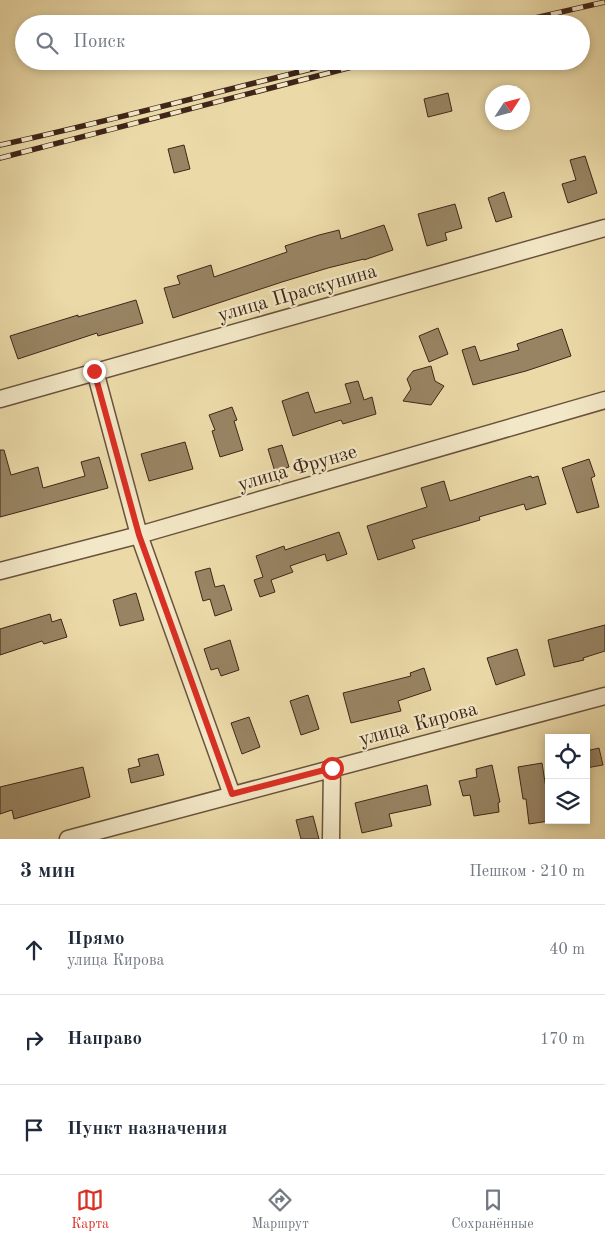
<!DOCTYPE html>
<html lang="ru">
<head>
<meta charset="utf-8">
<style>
	:root { --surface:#fff; --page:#f6f6f7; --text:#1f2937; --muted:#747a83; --line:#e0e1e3; --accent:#d93025 }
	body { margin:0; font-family:"Old Standard TT",serif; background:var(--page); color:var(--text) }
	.controls { position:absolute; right:15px; bottom:15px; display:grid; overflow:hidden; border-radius:0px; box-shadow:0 2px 8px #0003 }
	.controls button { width:45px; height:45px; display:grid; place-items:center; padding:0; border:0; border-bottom:1px solid var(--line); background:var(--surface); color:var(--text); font:25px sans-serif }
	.compass { position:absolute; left:485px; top:85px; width:45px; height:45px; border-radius:50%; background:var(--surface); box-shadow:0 2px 8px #0003; rotate:54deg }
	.stop { position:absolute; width:15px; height:15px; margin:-11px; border:4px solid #d93025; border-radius:50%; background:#fff }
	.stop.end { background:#d93025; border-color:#fff; box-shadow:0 1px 5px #0008 }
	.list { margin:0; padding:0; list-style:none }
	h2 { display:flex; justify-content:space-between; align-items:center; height:65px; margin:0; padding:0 20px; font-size:21px }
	h2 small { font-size:16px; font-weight:400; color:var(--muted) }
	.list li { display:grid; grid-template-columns:32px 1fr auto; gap:15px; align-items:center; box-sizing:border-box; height:90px; padding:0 20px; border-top:1px solid var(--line) }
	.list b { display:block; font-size:19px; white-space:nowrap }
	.list p { margin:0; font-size:16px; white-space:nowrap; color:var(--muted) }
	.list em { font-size:16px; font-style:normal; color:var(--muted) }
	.icon { flex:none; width:28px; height:28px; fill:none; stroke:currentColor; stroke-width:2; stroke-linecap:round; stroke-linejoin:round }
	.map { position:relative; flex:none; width:605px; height:839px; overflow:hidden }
	.search { position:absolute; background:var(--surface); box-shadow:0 2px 8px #0003; left:15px; right:15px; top:15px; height:55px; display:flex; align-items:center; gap:12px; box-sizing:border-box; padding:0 18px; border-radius:28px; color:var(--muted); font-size:19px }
	.sheet { height:335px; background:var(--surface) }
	nav { display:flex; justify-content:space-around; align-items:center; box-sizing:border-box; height:70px; border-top:1px solid var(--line); background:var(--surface); font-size:14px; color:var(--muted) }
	nav a { display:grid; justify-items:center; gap:2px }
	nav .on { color:var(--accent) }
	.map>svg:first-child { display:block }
	.building { fill:#988463; stroke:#3f2619 }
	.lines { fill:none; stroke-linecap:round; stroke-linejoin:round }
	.minor-casing { stroke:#6a533d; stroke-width:19 }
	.minor { stroke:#f2e7c6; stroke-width:16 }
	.rail-casing { stroke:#3f2619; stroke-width:5.5 }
	.rail { stroke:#f2e7c6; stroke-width:4; stroke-dasharray:11; stroke-linecap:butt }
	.route { stroke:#d93025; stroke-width:6 }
	.labels { text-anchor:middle; stroke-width:4.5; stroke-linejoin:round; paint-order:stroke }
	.street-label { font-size:20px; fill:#3f2619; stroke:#f2e7c6 }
</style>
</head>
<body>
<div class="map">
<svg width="605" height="839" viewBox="0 0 605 839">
	<rect width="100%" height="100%" fill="#ebdaa8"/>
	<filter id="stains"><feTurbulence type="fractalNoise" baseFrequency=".004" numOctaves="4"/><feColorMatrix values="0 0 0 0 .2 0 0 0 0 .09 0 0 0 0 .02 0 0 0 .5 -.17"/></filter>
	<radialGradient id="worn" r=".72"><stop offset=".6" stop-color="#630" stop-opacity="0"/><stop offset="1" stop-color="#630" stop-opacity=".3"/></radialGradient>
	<path class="building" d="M448,93l4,18 -24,6 -4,-18z
		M184,145l6,24 -16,4 -6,-24z
		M585,156l12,37 -29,10 -6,-19 14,-4 -6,-20z
		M504,192l8,25 -16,5 -8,-24z
		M455,204l7,24 -17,5 2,7 -20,6 -9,-32z
		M384,225l9,25 -29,10v-1l-36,9 -46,14 -109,36 -9,-30 16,-4 -3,-8 34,-11 3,12 73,-25 -2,-6 34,-11 20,-5 2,9z
		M136,300l7,23 -45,13 -1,-3 -79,26 -8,-23 68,-21v2z
		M438,328l10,26 -19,8 -10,-26z
		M562,329l9,27 -45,15 -53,14 -11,-35 13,-4 5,15 39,-11 -2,-6z
		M431,366l4,15 9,5 -13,19 -28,-4 8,-12 -4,-10 6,-8z
		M358,381l6,19 8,-3 4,17 -33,10 -2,-4 -48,16 -11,-35 26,-9 7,21 36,-10 -6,-19z
		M232,407l5,13 -3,1 9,29 -23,7 -8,-26 3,-1 -6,-15z
		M185,442l8,27 -44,12 -8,-27z
		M282,445l7,22 -14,5 -7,-23z
		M0,450h4l7,25 27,-8 5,21 42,-12 -4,-14 18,-5 9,31 -108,29z
		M589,459l6,17 -4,2 8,29 -22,6 -15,-45z
		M531,476l1,2 6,-2 8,28 -20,6 -2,-6 -45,13 1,3 -68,20 3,8 -37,12 -11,-34 60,-19 -6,-19 23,-7 6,20z
		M339,532l8,22 -20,7 -2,-7 -35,12 3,6 -22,8 4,12 -15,5 -6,-17 9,-3 -7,-21 28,-10 1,4z
		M210,568l5,19 9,-2 8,25 -17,6 -5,-17 -7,2 -8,-29z
		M136,593l8,27 -24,6 -7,-26z
		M50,614l2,8 9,-3 6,18 -23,7 -2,-3 -42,14v-26z
		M605,625v26l-22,7 1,2 -30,7 -6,-27z
		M230,640l9,30 -18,6 -3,-8 -7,2 -7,-21z
		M517,649l8,26 -29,10 -9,-27z
		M424,668l7,22 -33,11 3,10 -50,12 -8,-30 68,-17 -1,-3z
		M308,695l11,34 -18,6 -11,-34z
		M249,717l11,30 -18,7 -11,-31z
		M599,748l4,17 -17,3v-17z
		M158,754l6,21 -33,8 -3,-14 12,-3 -2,-7z
		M542,763l7,45v13l-20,3 -3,-25h-3l-5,-32z
		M492,765l8,37 -2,1 1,9 -25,4 -4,-21 -7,1 -4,-15 18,-4 -1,-8z
		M83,767l7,30 -76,22 -2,-9 -12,4v-27z
		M427,785l4,20 -42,9 3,12 -30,7 -7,-30z
		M313,816l6,23h-18l-5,-19z"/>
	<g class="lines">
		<defs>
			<path id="minor" d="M95,371l44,164 93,260
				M0,399l605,-171
				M0,571l139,-36 466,-135
				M68,839l537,-143
				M331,839l1,-71"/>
		</defs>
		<use href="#minor" class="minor-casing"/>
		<use href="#minor" class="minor"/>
		<defs>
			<path id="rail" d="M508,24l97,-22
				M0,145c116,-25 229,-57 345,-84
				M0,158l375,-97"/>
		</defs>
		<use href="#rail" class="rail-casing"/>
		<use href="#rail" class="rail"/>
	</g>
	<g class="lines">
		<path class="route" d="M94,371l45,164 93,259 100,-26"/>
	</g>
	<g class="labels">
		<g class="street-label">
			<text transform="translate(297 292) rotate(-16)" y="7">улица Праскунина</text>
			<text transform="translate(297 467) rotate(-16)" y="7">улица Фрунзе</text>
			<text transform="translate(418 723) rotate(-15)" y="7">улица Кирова</text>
		</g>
	</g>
	<rect width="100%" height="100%" filter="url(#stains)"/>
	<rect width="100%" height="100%" fill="url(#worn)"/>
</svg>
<div class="controls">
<button><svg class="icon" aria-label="locate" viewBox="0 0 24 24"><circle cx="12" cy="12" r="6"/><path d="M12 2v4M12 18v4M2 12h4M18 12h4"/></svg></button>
<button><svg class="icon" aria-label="layers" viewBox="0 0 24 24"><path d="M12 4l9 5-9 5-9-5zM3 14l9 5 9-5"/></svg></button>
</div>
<svg class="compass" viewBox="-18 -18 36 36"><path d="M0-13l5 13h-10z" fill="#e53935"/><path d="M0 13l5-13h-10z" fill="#747a83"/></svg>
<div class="stop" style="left:332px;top:768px"></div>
<div class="stop end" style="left:94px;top:371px"></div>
<div class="search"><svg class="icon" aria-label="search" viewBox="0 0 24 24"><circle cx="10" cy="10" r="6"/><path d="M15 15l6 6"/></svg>Поиск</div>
</div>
<section class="sheet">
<h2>3 мин<small>Пешком · 210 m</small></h2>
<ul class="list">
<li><svg class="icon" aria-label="ahead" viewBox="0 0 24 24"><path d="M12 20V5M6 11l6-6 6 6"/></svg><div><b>Прямо</b><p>улица Кирова</p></div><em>40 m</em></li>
<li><svg class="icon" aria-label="right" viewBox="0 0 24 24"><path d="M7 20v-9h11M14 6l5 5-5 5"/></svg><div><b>Направо</b></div><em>170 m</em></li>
<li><svg class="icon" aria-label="arrive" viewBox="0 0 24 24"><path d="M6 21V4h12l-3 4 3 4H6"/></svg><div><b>Пункт назначения</b></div></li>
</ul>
</section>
<nav>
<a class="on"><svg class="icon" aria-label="map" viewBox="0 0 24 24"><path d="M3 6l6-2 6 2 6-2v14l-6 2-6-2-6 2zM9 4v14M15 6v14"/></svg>Карта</a>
<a><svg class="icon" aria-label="directions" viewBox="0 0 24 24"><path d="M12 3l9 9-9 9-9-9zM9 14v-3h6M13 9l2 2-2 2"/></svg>Маршрут</a>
<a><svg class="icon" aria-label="saved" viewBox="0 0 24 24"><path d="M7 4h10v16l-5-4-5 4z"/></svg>Сохранённые</a>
</nav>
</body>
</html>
